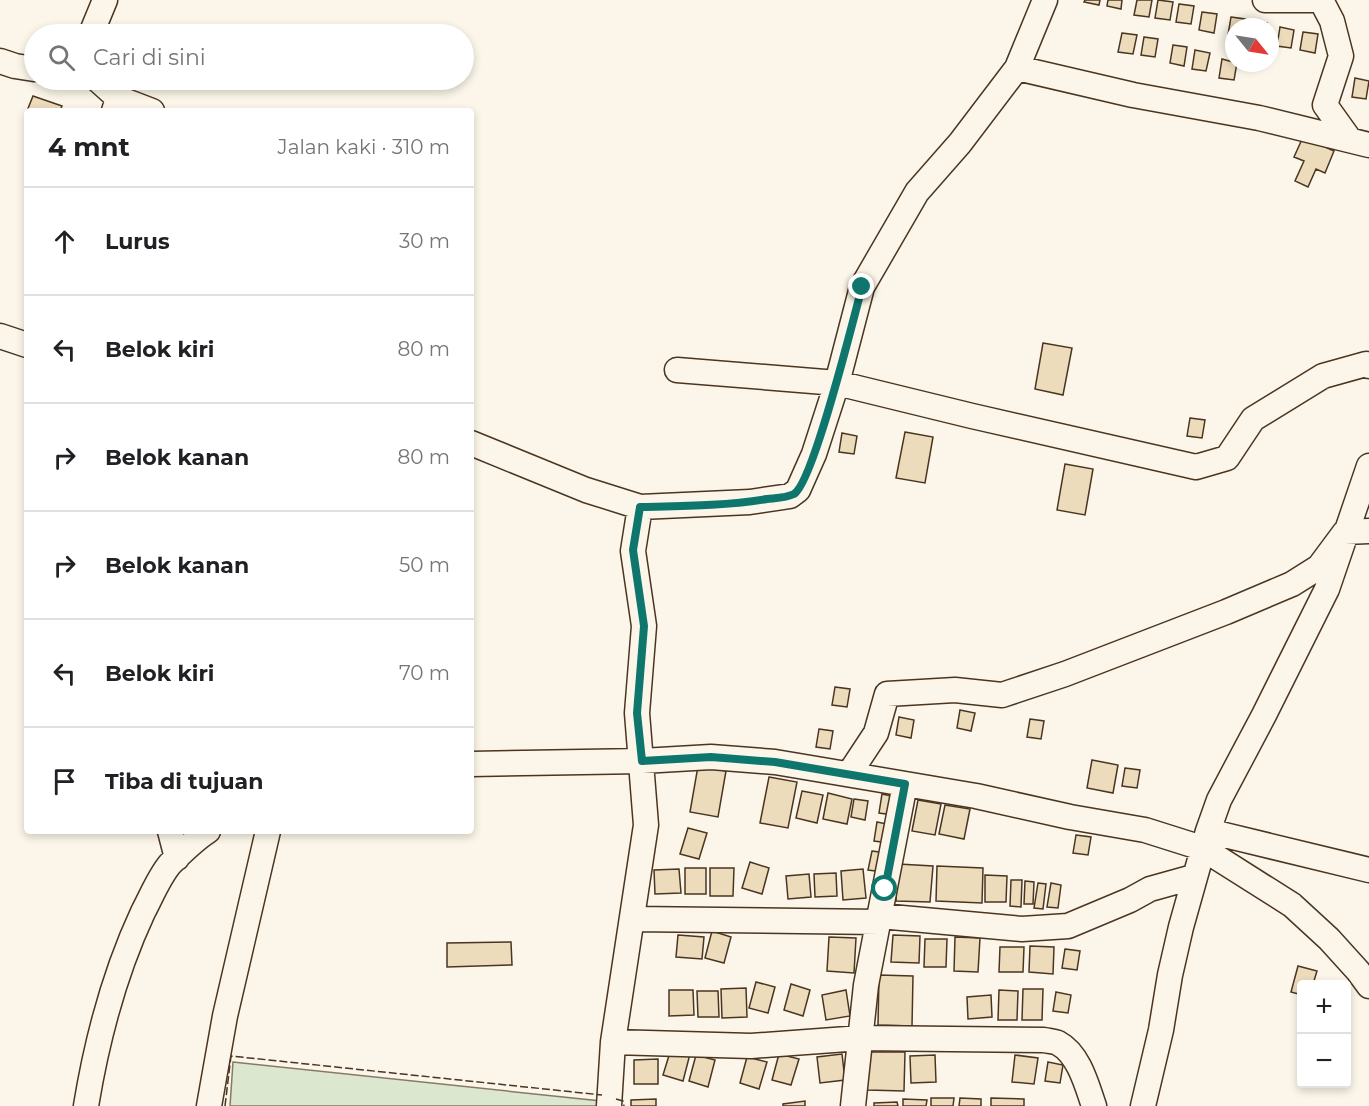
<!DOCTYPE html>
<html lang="id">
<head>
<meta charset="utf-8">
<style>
	:root { --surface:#fff; --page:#f6f6f6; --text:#202124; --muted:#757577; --line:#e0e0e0 }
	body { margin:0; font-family:Montserrat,sans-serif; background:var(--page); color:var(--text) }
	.controls { position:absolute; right:18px; bottom:18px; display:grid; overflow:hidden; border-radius:6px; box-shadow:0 3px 9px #0003 }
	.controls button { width:54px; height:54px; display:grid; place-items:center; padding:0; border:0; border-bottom:2px solid var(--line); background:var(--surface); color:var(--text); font:30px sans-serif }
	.compass { position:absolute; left:1225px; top:18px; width:54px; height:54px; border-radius:50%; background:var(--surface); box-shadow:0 3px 9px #0003; rotate:120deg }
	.stop { position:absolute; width:18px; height:18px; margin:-14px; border:4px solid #0f766e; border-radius:50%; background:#fff }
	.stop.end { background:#0f766e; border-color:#fff; box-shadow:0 2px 6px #0008 }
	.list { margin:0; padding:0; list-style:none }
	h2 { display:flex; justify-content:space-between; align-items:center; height:78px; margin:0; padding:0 24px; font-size:26px }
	h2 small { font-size:20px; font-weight:400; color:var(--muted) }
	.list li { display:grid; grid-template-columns:39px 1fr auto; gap:18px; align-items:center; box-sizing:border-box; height:108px; padding:0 24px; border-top:2px solid var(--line) }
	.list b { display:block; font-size:22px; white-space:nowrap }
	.list em { font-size:20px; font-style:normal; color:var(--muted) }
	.icon { flex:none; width:33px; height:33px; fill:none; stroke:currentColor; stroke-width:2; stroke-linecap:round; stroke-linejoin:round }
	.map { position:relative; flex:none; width:1369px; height:1106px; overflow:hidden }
	.search { position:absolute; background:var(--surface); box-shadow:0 3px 9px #0003; left:24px; top:24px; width:450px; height:66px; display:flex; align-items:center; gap:15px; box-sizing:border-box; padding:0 21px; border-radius:33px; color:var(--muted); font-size:22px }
	.panel { position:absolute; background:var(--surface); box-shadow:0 3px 9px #0003; left:24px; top:108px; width:450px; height:726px; border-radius:6px }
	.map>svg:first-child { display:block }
	.green { fill:#dce7d0; stroke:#887966; stroke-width:1.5 }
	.building { fill:#ecdcbc; stroke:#4a3520; stroke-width:1.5 }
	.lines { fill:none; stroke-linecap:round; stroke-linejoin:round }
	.minor-casing { stroke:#4a3520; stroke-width:27 }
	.minor { stroke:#fbf6e9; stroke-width:24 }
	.fence { stroke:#4a3520; stroke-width:1.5; stroke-dasharray:8 3; stroke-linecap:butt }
	.route { stroke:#0f766e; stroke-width:8 }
</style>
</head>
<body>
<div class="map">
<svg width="1369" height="1106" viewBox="0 0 1369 1106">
	<rect width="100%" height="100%" fill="#fbf6e9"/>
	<path class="green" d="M233,1062l368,39v5h-371z"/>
	<path class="building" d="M1085,0h15l-1,5 -15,-3z
		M1108,0h14l-1,9 -14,-3z
		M1137,0h15l-3,17 -15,-2z
		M1158,0l15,2 -3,18 -15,-2z
		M1179,4l15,2 -3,18 -15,-2z
		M1202,12l15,2 -3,19 -15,-3z
		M1231,17l14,2 -1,8h-10v9l-6,-1z
		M1253,21l14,2v4h-15z
		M1280,27l14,3 -3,18 -14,-2z
		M1303,32l15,2 -3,19 -15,-3z
		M1122,33l15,2 -4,19 -15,-2z
		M1144,37l14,2 -3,18 -14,-2z
		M1173,45l14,2 -3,19 -14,-3z
		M1195,50l15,3 -4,18 -14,-2z
		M1222,59l15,4 -3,17 -15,-2z
		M1355,78l14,3 -3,18 -14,-2z
		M33,96l29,10 -2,5h-33z
		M1303,137l31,14 -9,22 -9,-4 -8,18 -13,-6 9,-20 -10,-4z
		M1043,343l29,5 -9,47 -28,-6z
		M1190,418l15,2 -3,18 -15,-2z
		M905,432l28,5 -8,46 -29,-5z
		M842,433l15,3 -3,18 -15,-2z
		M1065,464l28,5 -8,46 -28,-5z
		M835,687l15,2 -3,18 -15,-2z
		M960,710l15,3 -4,18 -14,-3z
		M899,717l15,3 -3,18 -15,-3z
		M1030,719l14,2 -3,18 -14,-2z
		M819,729l14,2 -3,18 -14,-2z
		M1092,760l26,5 -5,28 -26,-5z
		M698,766l28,5 -8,46 -28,-5z
		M1125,768l15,2 -3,18 -15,-2z
		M769,777l28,5 -9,46 -28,-5z
		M802,791l21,4 -6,28 -21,-5z
		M828,793l24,6 -5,25 -24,-5z
		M882,794l14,3 -3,18 -14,-2z
		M854,799l14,2 -3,19 -14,-3z
		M918,800l23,4 -6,31 -23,-4z
		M945,805l25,4 -6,30 -25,-5z
		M877,822l15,3 -3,18 -15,-2z
		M688,828l19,5 -8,26 -19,-5z
		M1076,835l15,2 -3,18 -15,-2z
		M872,851l14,2 -3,19 -15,-2z
		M750,862l19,6 -7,26 -20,-6z
		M898,864l35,2 -3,36 -34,-1z
		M937,866l46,2 -1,35 -46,-2z
		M685,868h21v26h-21z
		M710,868h24l-1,28h-23z
		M679,869l2,24 -26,1 -1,-24z
		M863,869l3,29 -23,2 -2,-29z
		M836,873l1,23 -22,1 -1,-23z
		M809,874l2,23 -23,2 -2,-23z
		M985,875l22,1 -1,26h-21z
		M1011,880h11l-1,27 -11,-1z
		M1025,881l9,1 -1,22h-9z
		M1038,883l8,1 -3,25 -9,-1z
		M1051,883l10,2 -3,23 -11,-1z
		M712,931l19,6 -7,26 -19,-5z
		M678,935l26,2 -2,22 -26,-2z
		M893,935l27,1 -1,27 -28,-1z
		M829,937l27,1 -2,35 -27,-2z
		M955,937l25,1 -2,34 -24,-1z
		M925,939h22l-1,28h-22z
		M511,942l1,23 -65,2v-24z
		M1030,946l24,1 -1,27 -24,-2z
		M1000,947h24l-1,25h-24z
		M1065,949l15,2 -3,19 -15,-2z
		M1298,966l19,5 -4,13h-11v11l-11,-3z
		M879,975l34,1 -1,50 -34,-1z
		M756,982l19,5 -7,26 -19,-5z
		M791,984l19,6 -7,26 -19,-6z
		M746,988l1,29 -25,1 -1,-29z
		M1023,989h20l-1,31h-20z
		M669,990h24l1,25 -25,1z
		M846,990l4,26 -24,4 -4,-25z
		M999,990l19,1 -1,29h-19z
		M697,991h21l1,26h-21z
		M1056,992l15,3 -3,18 -15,-2z
		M991,995l1,22 -24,2 -1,-22z
		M671,1049l19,5 -7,27 -20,-6z
		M868,1052h37l-1,39 -37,-1z
		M779,1054l20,5 -8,26 -19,-5z
		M842,1054l3,26 -25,3 -3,-26z
		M696,1055l19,5 -7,27 -19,-6z
		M935,1055l1,27 -25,1 -1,-27z
		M1015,1055l23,3 -4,26 -22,-2z
		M747,1057l20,5 -8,27 -19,-6z
		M658,1059v25h-24v-24z
		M1048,1062l15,3 -3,18 -15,-2z
		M931,1098h23l-1,8h-22z
		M960,1098l21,1v7h-22z
		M991,1098l33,1v7h-33z
		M656,1099v7h-25v-6z
		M903,1099l24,1 -1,6h-23z
		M805,1101v5h-22v-2z
		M897,1102l1,4h-24v-3z"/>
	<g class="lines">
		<defs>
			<path id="minor" d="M1265,0h56
				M1321,0l11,21 9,35 -16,49 25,35
				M91,34l14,-34
				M0,61l15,5 19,3
				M1017,68l116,27 126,23 110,27
				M98,80l20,18 -4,13
				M118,98l34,13
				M0,336l27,9
				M677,370l160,13 135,33 224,51 31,-9 26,-39 70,-43 43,-12 3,2
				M471,443l115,47 54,17
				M471,764l171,-3 69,-4 64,5 201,34 94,21 75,13 57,18 90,57 37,34 29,32 11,15
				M849,774l27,-41 11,-39 68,-4 47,5 63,-21 161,-62 66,-28 27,-17 26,-35 24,-1
				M170,831l7,27
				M1208,831l161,39
				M880,916l142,13 46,-3 62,-26 20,-11 43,-12
				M633,919l246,3
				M613,1042l138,4 110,-8 183,2c4,1 10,1 14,3 21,11 29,43 36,63
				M86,1106c11,-67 28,-132 57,-194 8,-15 16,-35 27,-48 12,-12 24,-24 38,-33
				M209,1106l16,-90 43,-185
				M609,1106l4,-64 33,-217 -9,-112 7,-87 -11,-75 7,-44 110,-5 40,-6 8,-6 16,-36 23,-71 25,-96 55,-95 43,-49 57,-75 28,-68
				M853,1106l13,-121 39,-201
				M1143,1106l18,-76 9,-55 11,-48 27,-96 11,-31 45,-85 63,-126 42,-123"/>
		</defs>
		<use href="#minor" class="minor-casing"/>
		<use href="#minor" class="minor"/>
		<path class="fence" d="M616,1099l7,2 1,5
			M225,1106l6,-50 371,39"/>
	</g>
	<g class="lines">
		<path class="route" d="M862,287c-8,30 -49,196 -68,207 -8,4 -18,4 -27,5 -42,7 -85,7 -127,8l-7,43 11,76 -7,87 5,48 69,-4 64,5 130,22 -20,105"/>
	</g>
</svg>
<div class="controls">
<button>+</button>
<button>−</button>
</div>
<svg class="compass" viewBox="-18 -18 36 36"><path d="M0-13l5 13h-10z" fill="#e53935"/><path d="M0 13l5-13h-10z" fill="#757577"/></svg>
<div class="stop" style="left:885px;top:889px"></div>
<div class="stop end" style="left:862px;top:287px"></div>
<div class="search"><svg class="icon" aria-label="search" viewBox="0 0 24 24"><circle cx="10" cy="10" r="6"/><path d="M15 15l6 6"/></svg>Cari di sini</div>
<section class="panel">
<h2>4 mnt<small>Jalan kaki · 310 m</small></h2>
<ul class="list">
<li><svg class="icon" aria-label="ahead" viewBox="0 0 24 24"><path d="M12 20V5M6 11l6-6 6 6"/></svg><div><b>Lurus</b></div><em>30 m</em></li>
<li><svg class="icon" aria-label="left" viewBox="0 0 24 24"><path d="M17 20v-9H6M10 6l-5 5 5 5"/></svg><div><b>Belok kiri</b></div><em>80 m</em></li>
<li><svg class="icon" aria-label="right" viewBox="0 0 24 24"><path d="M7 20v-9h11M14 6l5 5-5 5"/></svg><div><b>Belok kanan</b></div><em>80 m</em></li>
<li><svg class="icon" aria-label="right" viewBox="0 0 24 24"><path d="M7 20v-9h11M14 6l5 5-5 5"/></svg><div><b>Belok kanan</b></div><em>50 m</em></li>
<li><svg class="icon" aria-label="left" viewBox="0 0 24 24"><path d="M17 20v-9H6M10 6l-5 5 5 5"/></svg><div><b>Belok kiri</b></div><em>70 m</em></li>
<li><svg class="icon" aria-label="arrive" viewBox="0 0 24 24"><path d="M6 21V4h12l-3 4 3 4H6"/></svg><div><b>Tiba di tujuan</b></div></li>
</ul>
</section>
</div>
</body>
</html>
